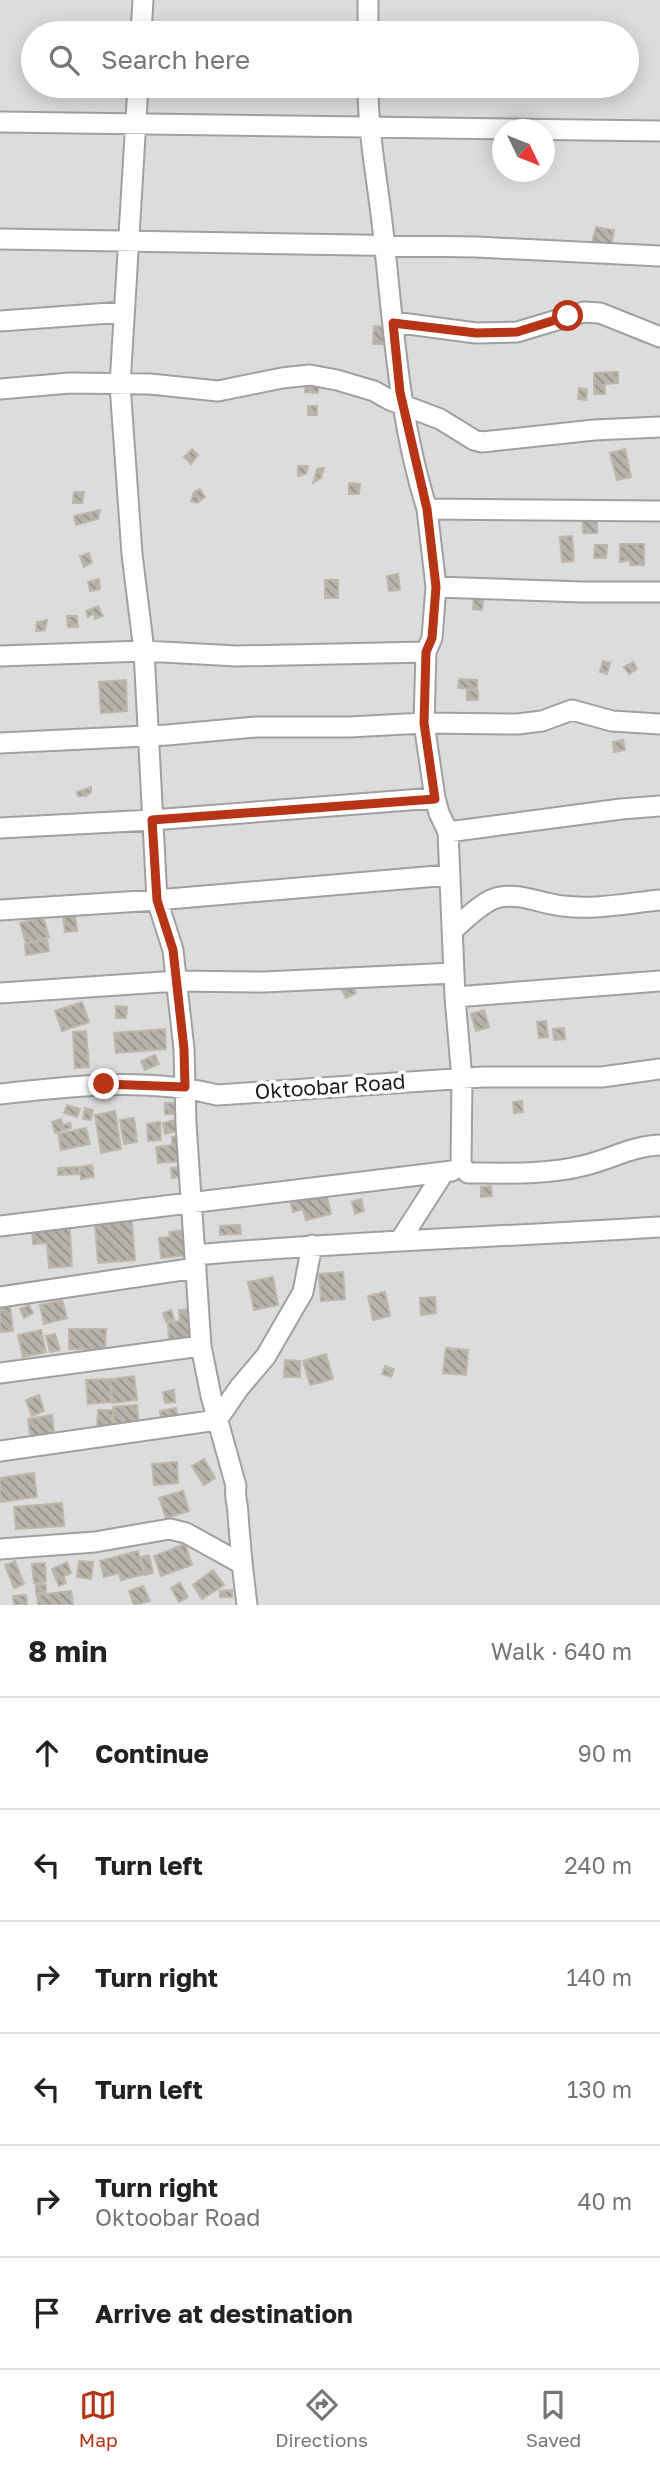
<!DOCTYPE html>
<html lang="en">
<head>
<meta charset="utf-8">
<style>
	:root { --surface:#fff; --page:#f6f6f6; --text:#222; --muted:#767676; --line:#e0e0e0; --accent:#b73516 }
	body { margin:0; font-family:"Golos Text",sans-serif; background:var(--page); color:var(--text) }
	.compass { position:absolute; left:492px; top:119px; width:63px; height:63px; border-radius:50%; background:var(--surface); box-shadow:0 4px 18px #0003; rotate:133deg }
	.stop { position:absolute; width:21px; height:21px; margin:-16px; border:5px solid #b73516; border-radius:50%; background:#fff }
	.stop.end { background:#b73516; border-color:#fff; box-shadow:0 2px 7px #0008 }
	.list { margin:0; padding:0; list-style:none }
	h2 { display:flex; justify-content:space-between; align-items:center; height:91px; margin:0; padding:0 28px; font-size:30px }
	h2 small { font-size:23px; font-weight:400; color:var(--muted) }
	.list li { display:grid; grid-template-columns:46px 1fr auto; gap:21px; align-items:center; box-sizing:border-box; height:112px; padding:0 28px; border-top:2px solid var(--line) }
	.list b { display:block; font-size:26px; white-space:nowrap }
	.list p { margin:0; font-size:23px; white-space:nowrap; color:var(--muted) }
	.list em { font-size:23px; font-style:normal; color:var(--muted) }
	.icon { flex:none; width:38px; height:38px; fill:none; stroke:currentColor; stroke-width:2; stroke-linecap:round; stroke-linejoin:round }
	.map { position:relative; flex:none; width:660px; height:1605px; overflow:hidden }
	.search { position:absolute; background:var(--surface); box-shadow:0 4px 18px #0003; left:21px; right:21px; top:21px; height:77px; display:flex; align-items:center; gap:18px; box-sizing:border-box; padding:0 24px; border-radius:38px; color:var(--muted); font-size:26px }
	.sheet { height:763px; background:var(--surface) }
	nav { display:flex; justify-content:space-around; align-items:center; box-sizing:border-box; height:98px; border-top:2px solid var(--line); background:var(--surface); font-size:19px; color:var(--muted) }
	nav a { display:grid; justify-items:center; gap:4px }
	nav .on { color:var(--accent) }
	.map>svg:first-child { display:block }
	.residential { fill:#dddcdc; fill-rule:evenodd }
	.building { fill:url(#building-back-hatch); stroke:#beb7aa; stroke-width:2 }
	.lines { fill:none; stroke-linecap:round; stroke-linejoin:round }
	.minor-casing { stroke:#a0a0a0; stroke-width:23 }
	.minor { stroke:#fff; stroke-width:19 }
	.route { stroke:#b73516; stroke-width:9 }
	.labels { text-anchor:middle; stroke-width:7; stroke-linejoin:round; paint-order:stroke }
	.street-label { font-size:21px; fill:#1f1f1f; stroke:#fff }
</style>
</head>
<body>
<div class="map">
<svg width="660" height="1605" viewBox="0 0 660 1605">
	<defs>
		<pattern id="building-back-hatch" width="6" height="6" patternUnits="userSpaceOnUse" patternTransform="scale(1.75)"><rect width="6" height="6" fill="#b7b3ac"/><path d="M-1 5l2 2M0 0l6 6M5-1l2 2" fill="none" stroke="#94918b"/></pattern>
	</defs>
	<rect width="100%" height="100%" fill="#eeede6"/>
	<path class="residential" d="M0,0h660v1605h-660zM33,33h594v53h-594zM503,130h41v42h-41z"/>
	<path class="building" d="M596,227l18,3 -3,17 -19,-4z
		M374,326l11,1 -2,17h-10z
		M618,372v11l-13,1v10h-11v-21z
		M306,380l13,1 -1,12 -13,-1z
		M579,388l8,1 -1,11 -8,-1z
		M308,406h9v9h-9z
		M192,449l6,6 -7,9 -7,-7z
		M625,449l6,28 -14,3 -7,-27z
		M298,466h10l-2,8 -8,2z
		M324,468l-3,10 -8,5 4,-14z
		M349,483l11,1 -1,10h-10z
		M200,489l5,8 -8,6 -6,-2 3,-9z
		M74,492h10l-2,11h-9z
		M100,510l-2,9 -22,6 -2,-9z
		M583,513h14v20h-14z
		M572,536l2,25 -12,1 -2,-25z
		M620,544h24v21h-14v-5l-10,2z
		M595,545h12l-1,13h-12z
		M89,553l3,9 -8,5 -4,-11z
		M398,574l2,16 -11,1 -2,-15z
		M99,579l1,10 -10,2 -2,-9z
		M325,580h13v18h-13z
		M474,594l10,1 -2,15 -9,-1z
		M98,606l5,10 -8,3 -1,-6 -6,4 -2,-6z
		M67,616h10l1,11h-10z
		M47,620l-2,10 -9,1 1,-9z
		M603,661l7,2 -3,11 -7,-2z
		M633,662l4,7 -8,5 -5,-7z
		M459,679l18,1v9l-19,-1z
		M126,680l1,31 -26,2 -2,-31z
		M467,690l11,1v9h-11z
		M623,740l2,10 -11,2 -1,-10z
		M91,787v5l-5,4h-8l-1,-4z
		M75,915l2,16 -12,1 -2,-16z
		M43,917l6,20 -23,6 -6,-20z
		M47,940l2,11 -23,4 -1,-11z
		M351,984l5,9 -10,5 -5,-9z
		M82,1002l7,20 -27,9 -7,-20z
		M116,1006l11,1 -1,11h-10z
		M484,1010l5,17 -13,4 -5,-17z
		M546,1021l2,16 -9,1 -2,-16z
		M564,1028l1,11 -11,1 -1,-11z
		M165,1029l1,20 -50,4 -2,-20z
		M86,1031l3,36 -14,1 -2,-36z
		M155,1055l4,9 -14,6 -4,-9z
		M522,1101l1,11 -9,1 -1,-11z
		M165,1103h12l-1,11h-11z
		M67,1105l13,4 -3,8 -13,-4z
		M85,1108l8,2 -2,10 -8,-1z
		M115,1111l6,38 -20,4 -6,-38z
		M134,1118l3,24 -13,2 -4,-24z
		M61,1119l2,6 7,-2 1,5 -16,5 -3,-11z
		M175,1120l2,11 -12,3 -2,-11z
		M160,1122l1,18 -13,1 -1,-17z
		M86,1128l4,16 -29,6 -3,-16z
		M181,1136l2,25 -25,2 -2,-16 16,-2v-8z
		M92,1165l2,12 -13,2 -2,-12z
		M188,1166v10l-16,2 -1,-10z
		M79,1167v7l-21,1v-7z
		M491,1186l1,10 -11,1v-10z
		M325,1189l6,25 -25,6 -3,-11 -10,3 -4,-15z
		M361,1199l3,12 -9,3 -3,-12z
		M131,1210l4,50 -37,3 -4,-50z
		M69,1216l3,50 -23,2 -2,-25 -14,1 -2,-26z
		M240,1225l1,9 -21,1v-9z
		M185,1230l2,25 -26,3 -2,-20 11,-1 -1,-5z
		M343,1272l2,27 -24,2 -2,-27z
		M273,1277l5,28 -24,5 -6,-28z
		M385,1292l5,24 -17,4 -5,-24z
		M435,1297l1,16 -15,2 -1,-17z
		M62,1300l5,18 -23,6 -4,-19z
		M10,1305l3,26 -13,1v-26z
		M29,1305l4,8 -9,5 -4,-9z
		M191,1309l3,30 -25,2 -1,-19 12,-1 -1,-11z
		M171,1310l3,9 -8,3 -3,-9z
		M69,1329h37l-1,21 -36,-1z
		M41,1330l5,22 -23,5 -5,-22z
		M55,1334l5,16 -10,2 -4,-16z
		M446,1348l22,2 -2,25 -23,-2z
		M326,1354l7,25 -23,6 -7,-24z
		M285,1360l15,1v16h-16z
		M385,1366l9,3 -3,8 -9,-3z
		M134,1376l3,24 -24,3 -3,-24z
		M110,1379l1,23 -23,2 -2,-24z
		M174,1390l1,12 -10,1 -2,-11z
		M39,1395l5,16 -12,5 -6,-16z
		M137,1405l2,23 -24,2 -2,-23z
		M176,1408l2,11 -16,3 -2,-11z
		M98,1410h15l-1,17h-15z
		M52,1415l3,24 -24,3 -3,-23z
		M204,1459l11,19 -11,7 -12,-19z
		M177,1462l1,21 -24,2 -2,-21z
		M34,1473l3,24 -37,5v-24z
		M183,1491l6,20 -23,7 -7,-20z
		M62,1503l2,23 -48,3 -2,-22z
		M185,1544l7,21 -31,11 -7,-20z
		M138,1551l6,23 -23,6 -2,-7 -15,4 -4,-16z
		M149,1555l4,18 -8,2 -4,-18z
		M15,1561l9,23 -10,4 -9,-23z
		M79,1561l14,1 -2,17 -14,-2z
		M67,1562l4,11 -7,3 2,7 -7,3 -7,-17z
		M45,1563l1,19 -12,1 -2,-19z
		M213,1570l11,15 -22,14 -9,-14z
		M180,1583l8,14 -9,5 -8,-14z
		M36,1584l10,1v8h-10z
		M143,1586l7,15 -16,4 -5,-14z
		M232,1590v7h-12v-6z
		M71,1591l2,14h-35l-1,-10z
		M26,1595l1,10h-13l-1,-9z"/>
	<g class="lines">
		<defs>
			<path id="minor" d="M368,0v33
				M141,33l2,-33
				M368,86c0,52 11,102 16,154 10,91 15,181 43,269
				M0,122l660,9
				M0,239l476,8 184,9
				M0,321l124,-9
				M393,322l83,11 41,-1 67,-20 16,1 60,24
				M0,389l70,-6 80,1 68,7 64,-13 28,-3 27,5 37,11 16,9 50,19 34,21 8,2 112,-12 66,-3
				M660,511l-233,-2 9,78 -4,51 -6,14 -2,71 11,75 4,15 9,19 7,165 7,82 -1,86 7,8c37,0 77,2 114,-7 27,-6 50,-20 78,-21
				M436,587l147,5h77
				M0,656l144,-5 -12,-97 -12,-169 18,-299
				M0,743l167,-8 89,-8h93l75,-4 94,1 24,-3 30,-11 40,11 48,3
				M0,828l152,-8 283,-22
				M448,832l173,-23 39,-3
				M0,910l157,-10 292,-25
				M452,931c11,-10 33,-32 48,-34 21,-4 42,7 63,9 32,4 66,-3 97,-6
				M0,993l177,-12 87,1 190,-9
				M455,997l205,-16
				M0,1094c72,-8 146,-17 217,1l266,-18h119l58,-8
				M0,1226l444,-54
				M401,1239l43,-67 8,-1
				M195,1255c155,-14 310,-18 465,-28
				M0,1297l196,-29
				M0,1373l201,-27
				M0,1451l217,-31 22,-32 27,-32 37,-64 9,-47
				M0,1549l95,-7 75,-13 16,4 56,31
				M247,1605c-4,-30 -7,-60 -9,-91 0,-9 -4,-18 -2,-28l-25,-90 -10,-50 -15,-222 -2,-75 -11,-99 -16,-50 -13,-249 93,5 189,-4"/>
		</defs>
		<use href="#minor" class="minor-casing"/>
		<use href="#minor" class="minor"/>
	</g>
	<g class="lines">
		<path class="route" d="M104,1084l81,3 -1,-38 -11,-99 -16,-50 -5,-80 283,-21 -11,-76 2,-71 6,-14 4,-51 -9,-78 -27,-117 -7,-69 83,10 41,-1 51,-16"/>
	</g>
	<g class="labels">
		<g class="street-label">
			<text transform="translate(330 1087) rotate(-4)" y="7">Oktoobar Road</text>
		</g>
	</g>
</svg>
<svg class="compass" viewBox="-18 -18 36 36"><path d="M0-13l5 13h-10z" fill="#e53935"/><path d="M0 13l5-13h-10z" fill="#767676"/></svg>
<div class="stop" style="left:568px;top:316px"></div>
<div class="stop end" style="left:104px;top:1084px"></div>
<div class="search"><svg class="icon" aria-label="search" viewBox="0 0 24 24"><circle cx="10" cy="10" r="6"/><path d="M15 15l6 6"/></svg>Search here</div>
</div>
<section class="sheet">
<h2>8 min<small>Walk · 640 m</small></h2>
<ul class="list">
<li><svg class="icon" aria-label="ahead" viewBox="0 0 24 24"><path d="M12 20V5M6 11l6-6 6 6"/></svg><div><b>Continue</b></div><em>90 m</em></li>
<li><svg class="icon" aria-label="left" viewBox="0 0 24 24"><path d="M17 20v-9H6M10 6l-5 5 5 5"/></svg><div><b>Turn left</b></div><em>240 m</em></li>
<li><svg class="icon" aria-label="right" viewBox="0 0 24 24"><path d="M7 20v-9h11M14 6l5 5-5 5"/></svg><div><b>Turn right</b></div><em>140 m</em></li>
<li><svg class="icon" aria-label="left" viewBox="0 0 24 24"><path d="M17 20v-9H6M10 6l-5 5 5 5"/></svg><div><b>Turn left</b></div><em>130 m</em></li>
<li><svg class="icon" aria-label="right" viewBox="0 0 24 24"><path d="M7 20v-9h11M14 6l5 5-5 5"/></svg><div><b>Turn right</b><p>Oktoobar Road</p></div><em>40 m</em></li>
<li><svg class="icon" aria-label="arrive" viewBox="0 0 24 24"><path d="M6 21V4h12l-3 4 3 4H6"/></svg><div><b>Arrive at destination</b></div></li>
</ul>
</section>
<nav>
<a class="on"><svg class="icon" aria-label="map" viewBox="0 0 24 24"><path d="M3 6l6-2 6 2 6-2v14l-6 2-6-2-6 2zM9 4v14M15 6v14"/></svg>Map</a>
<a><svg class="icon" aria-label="directions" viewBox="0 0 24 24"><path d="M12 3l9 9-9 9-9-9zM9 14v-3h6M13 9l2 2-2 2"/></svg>Directions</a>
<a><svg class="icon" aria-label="saved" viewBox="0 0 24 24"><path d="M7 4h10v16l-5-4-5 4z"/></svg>Saved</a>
</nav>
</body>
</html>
